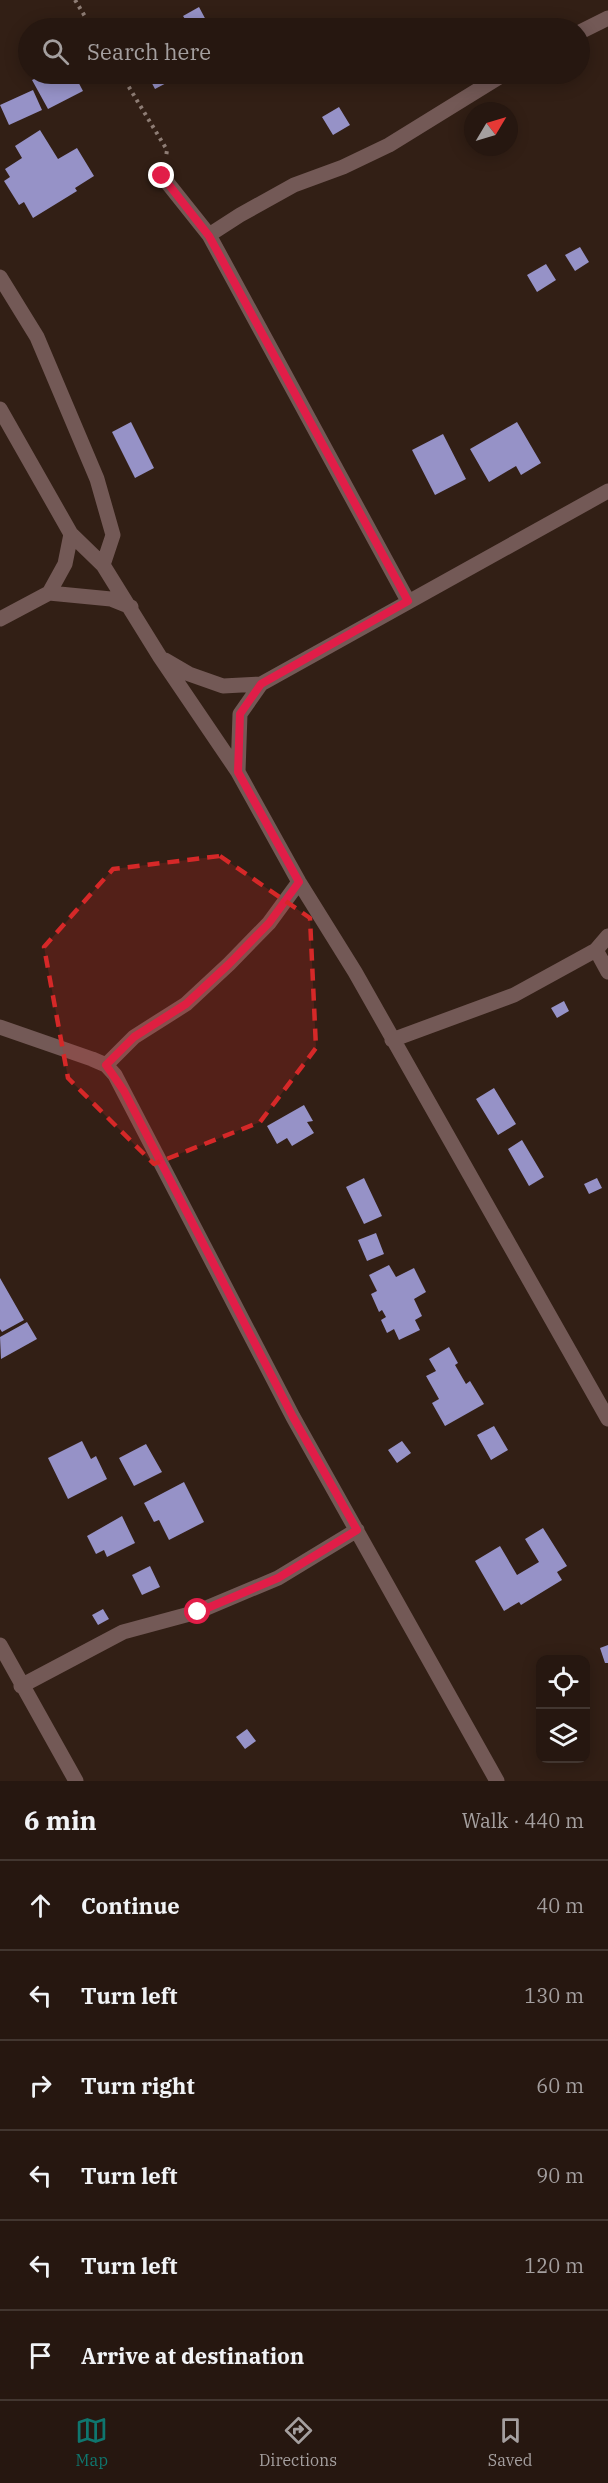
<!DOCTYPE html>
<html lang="en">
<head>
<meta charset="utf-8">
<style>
	:root { --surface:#261710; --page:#32241e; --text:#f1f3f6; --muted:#a49f9f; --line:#423630; --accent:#0f766e }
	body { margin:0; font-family:"IBM Plex Serif",serif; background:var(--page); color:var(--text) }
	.controls { position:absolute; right:18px; bottom:18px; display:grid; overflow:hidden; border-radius:12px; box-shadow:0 3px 15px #0003 }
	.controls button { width:54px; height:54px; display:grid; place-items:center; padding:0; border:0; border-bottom:2px solid var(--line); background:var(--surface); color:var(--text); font:30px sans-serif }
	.compass { position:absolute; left:464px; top:102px; width:54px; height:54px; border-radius:50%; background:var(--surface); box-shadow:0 3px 15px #0003; rotate:52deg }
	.stop { position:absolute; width:18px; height:18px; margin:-14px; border:4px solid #e11d48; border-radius:50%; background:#fff }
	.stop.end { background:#e11d48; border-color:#fff; box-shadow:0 2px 6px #0008 }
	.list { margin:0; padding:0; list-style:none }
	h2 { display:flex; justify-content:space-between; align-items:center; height:78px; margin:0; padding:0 24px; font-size:26px }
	h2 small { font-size:20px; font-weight:400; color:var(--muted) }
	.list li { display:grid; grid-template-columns:39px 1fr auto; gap:18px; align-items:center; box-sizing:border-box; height:90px; padding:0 24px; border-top:2px solid var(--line) }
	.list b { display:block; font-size:22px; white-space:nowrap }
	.list em { font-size:20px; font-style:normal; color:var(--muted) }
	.icon { flex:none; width:33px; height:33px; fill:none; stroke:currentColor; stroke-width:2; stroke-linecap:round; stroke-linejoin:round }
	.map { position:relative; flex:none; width:608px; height:1781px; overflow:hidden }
	.search { position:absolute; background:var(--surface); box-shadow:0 3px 15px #0003; left:18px; right:18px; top:18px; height:66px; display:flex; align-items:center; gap:15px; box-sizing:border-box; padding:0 21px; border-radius:33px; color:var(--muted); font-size:22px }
	.sheet { height:618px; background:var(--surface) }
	nav { display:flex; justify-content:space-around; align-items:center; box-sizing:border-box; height:84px; border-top:2px solid var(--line); background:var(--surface); font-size:16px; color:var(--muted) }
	nav a { display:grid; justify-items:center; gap:3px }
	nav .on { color:var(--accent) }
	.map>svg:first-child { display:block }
	.building { fill:#9692c7 }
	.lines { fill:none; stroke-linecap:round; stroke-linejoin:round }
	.path { stroke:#8e7d75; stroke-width:4; stroke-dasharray:3 4.5; stroke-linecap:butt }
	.minor { stroke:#735956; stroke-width:15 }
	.route { stroke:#e11d48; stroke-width:8 }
	.marked { fill:#d62828; fill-opacity:0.2; stroke:#d62828; stroke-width:4.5; stroke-dasharray:12 8; stroke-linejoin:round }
</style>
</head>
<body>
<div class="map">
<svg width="608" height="1781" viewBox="0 0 608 1781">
	<rect width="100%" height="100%" fill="#321f15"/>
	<path class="building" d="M199,7l8,15 -16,6 -8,-12z
		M45,74h29l9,17 -35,18 -16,-29z
		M147,74h21l4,6 -17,9z
		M33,90l9,20 -33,15 -9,-20z
		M339,107l11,18 -17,10 -11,-18z
		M40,130l18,29 19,-11 17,28 -19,12 2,3 -44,27 -9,-16 -5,3 -15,-24 6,-4 -5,-8 17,-11 -7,-12z
		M580,247l9,15 -14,9 -10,-16z
		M546,264l10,16 -19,12 -10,-17z
		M131,422l23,46 -19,10 -23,-46z
		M517,422l24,41 -20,12 -5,-9 -27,16 -19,-33z
		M443,434l23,45 -31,16 -23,-45z
		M564,1001l5,10 -12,7 -6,-10z
		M494,1088l22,36 -18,11 -22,-36z
		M304,1105l9,16 -6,1 7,11 -22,13 -5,-8 -10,6 -10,-18z
		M522,1140l22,37 -15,9 -21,-37z
		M364,1178l18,38 -18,8 -18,-37z
		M597,1178l5,10 -13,6 -5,-10z
		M376,1233l8,21 -17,7 -9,-21z
		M389,1265l7,12 18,-9 12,24 -12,7 8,17 -7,4 5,10 -21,10 -5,-11 -7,4 -6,-13 5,-3 -4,-7 -3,2 -8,-18 6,-3 -8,-16z
		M0,1278l24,42 -22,12 -2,-3z
		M27,1322l10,17 -36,20 -1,-22z
		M449,1347l9,16 -3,2 11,19 4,-3 14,23 -39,22 -13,-23 7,-4 -13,-23 10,-5 -7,-12z
		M494,1426l14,24 -17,10 -14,-25z
		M82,1441l9,18 5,-3 11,23 -39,20 -20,-41z
		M402,1441l9,12 -14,10 -9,-13z
		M146,1444l16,28 -28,14 -15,-28z
		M184,1482l20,40 -35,18 -10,-20 -5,2 -10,-19z
		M122,1516l13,27 -28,14 -3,-7 -8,4 -9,-18z
		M543,1528l24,38 -10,6 5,8 -41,25 -2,-3 -15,9 -29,-50 25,-15 17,29 22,-13 -14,-23z
		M150,1566l10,21 -18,8 -10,-20z
		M103,1609l6,10 -11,6 -6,-10z
		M608,1645v18h-3l-5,-15z
		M247,1729l9,12 -11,8 -9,-12z"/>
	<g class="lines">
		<path class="path" d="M75,0l17,28
			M121,74l46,76 -1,7"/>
		<path class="minor" d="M580,32l28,-14
			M162,176l47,59 199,366
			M209,235l31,-20 54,-30 49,-18 46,-22 115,-71
			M0,277l37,60 60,142 16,56 -10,30
			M0,409l71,125 32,31 57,92 78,115 61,110 56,90 253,447
			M49,593l16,-29 6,-30
			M0,619l49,-26 62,6 20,8
			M165,660l24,14 34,12 38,-2
			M238,772l2,-58 21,-30 347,-193
			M596,950l12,22
			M0,1027l92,32 14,6 9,10 178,342 204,364
			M392,1040l122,-45 82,-45 12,-14
			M106,1065l28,-28 52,-33 43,-40 40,-41 30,-41
			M0,1645l76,136
			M21,1686l102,-54 74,-20 81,-34 79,-48"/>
	</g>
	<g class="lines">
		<path class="route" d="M162,176l47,60 199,365 -147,83 -21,30 -2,58 61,110 -30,41 -40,41 -43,40 -52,33 -28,28 18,26 169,326 64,113 -79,48 -80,34"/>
	</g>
	<path class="marked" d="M220,856l90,62 6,130 -56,74 -106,42 -86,-86 -24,-131 69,-78z"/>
</svg>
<div class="controls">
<button><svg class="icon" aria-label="locate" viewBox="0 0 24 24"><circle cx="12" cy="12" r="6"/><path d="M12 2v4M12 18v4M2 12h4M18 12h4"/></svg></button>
<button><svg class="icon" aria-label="layers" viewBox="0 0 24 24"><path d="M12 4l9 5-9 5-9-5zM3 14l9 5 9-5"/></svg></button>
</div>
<svg class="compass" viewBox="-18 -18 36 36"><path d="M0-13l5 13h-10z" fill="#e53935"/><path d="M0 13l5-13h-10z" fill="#a49f9f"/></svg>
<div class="stop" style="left:198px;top:1612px"></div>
<div class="stop end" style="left:162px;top:176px"></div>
<div class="search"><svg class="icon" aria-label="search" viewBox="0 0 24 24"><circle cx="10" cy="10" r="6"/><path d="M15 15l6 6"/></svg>Search here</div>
</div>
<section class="sheet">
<h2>6 min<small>Walk · 440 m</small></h2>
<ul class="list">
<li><svg class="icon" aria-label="ahead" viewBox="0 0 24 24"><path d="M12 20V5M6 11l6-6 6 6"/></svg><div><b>Continue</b></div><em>40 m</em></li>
<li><svg class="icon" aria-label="left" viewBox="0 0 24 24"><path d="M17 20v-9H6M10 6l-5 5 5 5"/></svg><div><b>Turn left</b></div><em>130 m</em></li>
<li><svg class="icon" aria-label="right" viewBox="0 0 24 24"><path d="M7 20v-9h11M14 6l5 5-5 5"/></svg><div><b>Turn right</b></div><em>60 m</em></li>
<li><svg class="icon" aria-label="left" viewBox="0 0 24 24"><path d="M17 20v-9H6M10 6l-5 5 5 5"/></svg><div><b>Turn left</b></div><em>90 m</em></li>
<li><svg class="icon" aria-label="left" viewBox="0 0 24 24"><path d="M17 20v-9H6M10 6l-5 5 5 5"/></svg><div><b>Turn left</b></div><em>120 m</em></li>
<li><svg class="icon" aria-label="arrive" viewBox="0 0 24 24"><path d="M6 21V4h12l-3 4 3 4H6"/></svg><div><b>Arrive at destination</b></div></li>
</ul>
</section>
<nav>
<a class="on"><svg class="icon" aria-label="map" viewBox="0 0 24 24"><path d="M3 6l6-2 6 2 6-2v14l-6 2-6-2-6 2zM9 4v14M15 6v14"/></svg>Map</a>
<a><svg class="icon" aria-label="directions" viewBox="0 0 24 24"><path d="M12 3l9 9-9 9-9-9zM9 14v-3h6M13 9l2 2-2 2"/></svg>Directions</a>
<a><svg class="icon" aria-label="saved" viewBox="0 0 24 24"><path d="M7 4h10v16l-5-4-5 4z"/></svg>Saved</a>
</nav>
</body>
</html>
